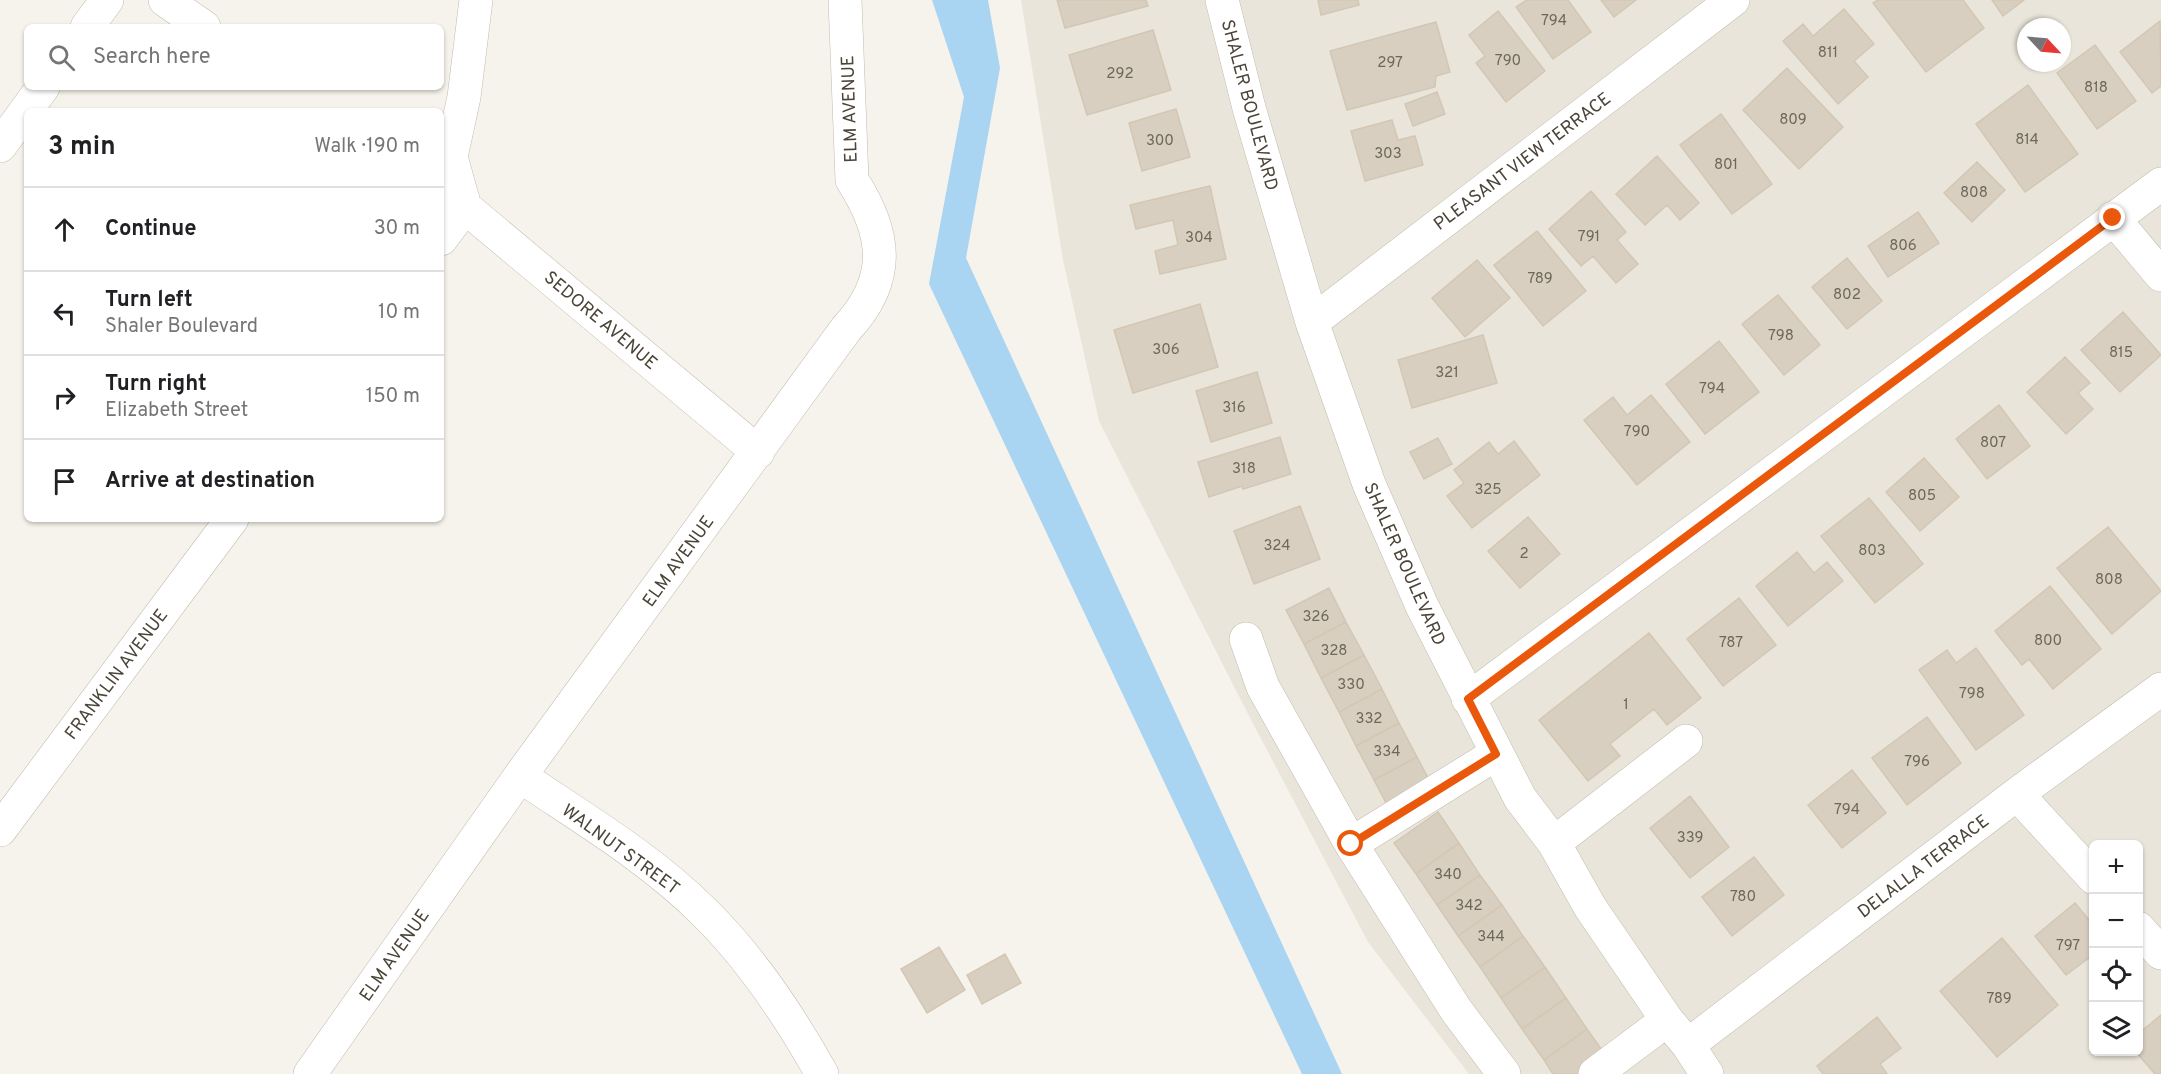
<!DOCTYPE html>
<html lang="en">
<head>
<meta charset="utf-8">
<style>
	:root { --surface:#fff; --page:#f6f6f6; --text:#202124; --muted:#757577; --line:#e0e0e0 }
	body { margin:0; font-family:Overpass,sans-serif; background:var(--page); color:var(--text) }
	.controls { position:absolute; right:18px; bottom:18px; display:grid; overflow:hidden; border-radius:9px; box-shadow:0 2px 4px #0004 }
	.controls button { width:54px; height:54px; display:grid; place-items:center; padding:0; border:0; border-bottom:2px solid var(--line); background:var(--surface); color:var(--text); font:30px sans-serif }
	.compass { position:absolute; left:2017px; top:18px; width:54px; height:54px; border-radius:50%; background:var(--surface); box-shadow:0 2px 4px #0004; rotate:116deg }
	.stop { position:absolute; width:18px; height:18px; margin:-14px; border:4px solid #ea580c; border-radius:50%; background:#fff }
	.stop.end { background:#ea580c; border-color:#fff; box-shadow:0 2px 6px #0008 }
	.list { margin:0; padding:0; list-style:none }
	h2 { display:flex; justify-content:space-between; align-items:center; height:78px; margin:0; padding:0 24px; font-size:26px }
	h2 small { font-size:20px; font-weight:400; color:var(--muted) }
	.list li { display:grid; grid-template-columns:39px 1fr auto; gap:18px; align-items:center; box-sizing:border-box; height:84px; padding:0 24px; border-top:2px solid var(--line) }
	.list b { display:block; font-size:22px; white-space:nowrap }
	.list p { margin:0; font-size:20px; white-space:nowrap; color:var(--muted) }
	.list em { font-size:20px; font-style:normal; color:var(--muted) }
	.icon { flex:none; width:33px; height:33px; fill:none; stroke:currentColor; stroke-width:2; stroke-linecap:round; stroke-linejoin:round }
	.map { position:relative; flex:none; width:2161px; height:1074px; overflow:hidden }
	.search { position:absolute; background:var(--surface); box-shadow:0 2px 4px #0004; left:24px; top:24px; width:420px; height:66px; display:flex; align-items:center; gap:15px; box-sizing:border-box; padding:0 21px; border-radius:9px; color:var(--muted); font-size:22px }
	.panel { position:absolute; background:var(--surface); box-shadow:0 2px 4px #0004; left:24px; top:108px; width:420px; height:414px; border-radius:9px }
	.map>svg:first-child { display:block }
	.residential { fill:#eae5da; fill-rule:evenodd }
	.water { fill:#a9d4f2 }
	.building { fill:#d8cfc1; stroke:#d3c7b4; stroke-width:1.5 }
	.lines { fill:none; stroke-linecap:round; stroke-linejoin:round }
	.minor-casing { stroke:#c2bbae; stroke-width:34 }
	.minor { stroke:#fff; stroke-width:33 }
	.route { stroke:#ea580c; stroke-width:8 }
	.labels { text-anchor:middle; stroke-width:5; stroke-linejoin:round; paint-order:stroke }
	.number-label { font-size:15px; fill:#6e675b }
	.street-label { font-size:18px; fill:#4b4439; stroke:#fff }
</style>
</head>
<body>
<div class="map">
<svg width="2161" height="1074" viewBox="0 0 2161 1074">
	<rect width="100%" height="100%" fill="#f6f3ec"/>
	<path class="residential" d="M1021,0h1140v1074h-692l-101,-132 -120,-228 -149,-293 -36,-161zM2026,27h36v36h-36zM2094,844h44v208h-44z"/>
	<path class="water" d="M932,0h56l12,68 -34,190 376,816h-40l-373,-790 35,-187z"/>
	<path class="building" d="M1057,0h89l2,6 -83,22z
		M1318,0h40l1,5 -38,10z
		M1527,0h41l23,32 -38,27 -37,-52z
		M1601,0h35l-22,17z
		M1878,0h85l21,28 -58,44 -53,-69z
		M1992,0h32l-21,16z
		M1844,9l30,35 -20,17 14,16 -30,27 -55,-63 20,-17 10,12z
		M1498,11l47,60 -39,31 -30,-39 9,-7 -16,-21z
		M2160,21l1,65 -9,7 -32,-41z
		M1436,22l14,50 -14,4 -1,11 -88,23 -17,-59z
		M1153,30l18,60 -84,25 -18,-60z
		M2095,45l41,56 -39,28 -40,-56z
		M1787,68l56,59 -44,42 -56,-59z
		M2028,85l50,69 -53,38 -49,-68z
		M1437,92l8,22 -32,12 -8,-22z
		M1176,109l14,48 -48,14 -13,-48z
		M1721,114l51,70 -40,30 -52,-69z
		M1392,120l6,20 17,-4 8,29 -58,16 -14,-50z
		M1657,156l42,47 -19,17 -13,-15 -22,20 -29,-31z
		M1977,162l28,28 -33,32 -28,-29z
		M1210,186l16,73 -66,15 -5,-23 23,-6 -5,-25 -37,9 -6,-24z
		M1591,191l35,41 -9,8 21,24 -22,19 -23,-27 -12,10 -32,-37z
		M1918,212l21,31 -51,34 -20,-31z
		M1537,231l49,60 -43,35 -49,-61z
		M1847,258l35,43 -35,28 -35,-42z
		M1477,260l33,38 -45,39 -33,-39z
		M1778,295l42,50 -36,30 -42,-51z
		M1200,304l18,63 -85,26 -19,-63z
		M2123,312l38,43 -41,37 -39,-42z
		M1483,335l14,48 -85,25 -14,-48z
		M1719,341l40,51 -54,42 -39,-50z
		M2065,357l25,26 -12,10 15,16 -27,25 -39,-42z
		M1257,372l15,51 -61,19 -15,-51z
		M1651,395l39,47 -53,43 -53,-65 29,-23 14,18z
		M1999,405l31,41 -43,33 -31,-40z
		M1280,437l11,37 -48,15 -1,-3 -33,11 -11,-35z
		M1438,438l14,26 -28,15 -14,-27z
		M1514,441l26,34 -68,53 -25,-32 17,-13 -10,-13 35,-28 9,12z
		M1924,458l35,39 -39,34 -34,-39z
		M1869,498l54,66 -48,39 -54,-67z
		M1300,506l20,53 -66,25 -20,-53z
		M1528,517l32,37 -40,34 -32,-37z
		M2108,527l53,64 -49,43 -55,-66z
		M1797,552l17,21 13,-11 16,19 -55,45 -32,-40z
		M2050,586l51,63 -48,40 -24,-30 -7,6 -27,-34z
		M1329,588l17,34 -42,22 -18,-34z
		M1739,598l37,47 -53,41 -36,-47z
		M1346,622l18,33 -43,23 -17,-34z
		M1649,633l52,65 -34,27 -13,-16 -44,35 10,12 -32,25 -49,-61z
		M1976,648l48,67 -48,35 -57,-80 28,-20 9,13z
		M1364,655l18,34 -43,23 -18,-34z
		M1382,689l17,34 -43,23 -17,-34z
		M1927,717l34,46 -54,42 -35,-47z
		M1399,723l18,34 -43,23 -18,-34z
		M1417,757l18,34 -43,23 -18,-34z
		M1852,770l34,43 -44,35 -34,-43z
		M1690,796l39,51 -39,31 -40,-50z
		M1438,812l21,31 -43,31 -22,-31z
		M1459,843l21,32 -43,30 -21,-31z
		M1754,857l30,38 -52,41 -30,-39z
		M1480,875l22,30 -44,31 -21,-31z
		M2075,903l19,23v28l-28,21 -31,-39z
		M1502,905l21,31 -43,31 -22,-31z
		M1523,936l22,31 -44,31 -21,-31z
		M2002,938l56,67 -61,52 -57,-66z
		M939,947l26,43 -38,23 -26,-44z
		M1005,954l16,29 -39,21 -15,-29z
		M1545,967l21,31 -44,31 -21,-31z
		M1566,998l21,31 -43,31 -22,-31z
		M2161,1015v59h-6l-19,-22h2v-18z
		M1877,1017l24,31 -21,16 7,10h-64l-6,-8z
		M1587,1029l22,31 -20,14h-36l-9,-14z"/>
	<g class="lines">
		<defs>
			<path id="minor" d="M165,0l39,27
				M1222,0l27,108 63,214 57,162 53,122 98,192 34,45 36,64 77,113 21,25 19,29
				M87,27l20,-27
				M0,146l43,-59
				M441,193l24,14 293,245
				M2113,218l48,57
				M441,239l24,-32 -14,-50 13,-60 12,-97
				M1312,322l421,-322
				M1246,639l17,48 88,157 105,166 48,64
				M1468,699l693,-515
				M520,776c62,42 130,82 184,136 48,47 85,103 118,162
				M2017,794l77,84
				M0,830l232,-311
				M1554,843l132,-102
				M1351,844l145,-90
				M2138,928l23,25
				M1688,1045l329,-251 144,-105
				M310,1074l210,-298 326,-447c46,-49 41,-95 6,-149l-7,-180
				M1595,1074l72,-54"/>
		</defs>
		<use href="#minor" class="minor-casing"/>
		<use href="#minor" class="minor"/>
	</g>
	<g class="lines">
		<path class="route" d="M1351,844l145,-90 -28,-55 645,-481"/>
	</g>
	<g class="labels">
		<g class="number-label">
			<text x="1554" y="25">794</text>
			<text x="1828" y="57">811</text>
			<text x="1508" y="65">790</text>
			<text x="1390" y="67">297</text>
			<text x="1120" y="78">292</text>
			<text x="2096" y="92">818</text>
			<text x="1793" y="124">809</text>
			<text x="2027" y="144">814</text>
			<text x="1160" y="145">300</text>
			<text x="1388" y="158">303</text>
			<text x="1726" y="169">801</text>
			<text x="1974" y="197">808</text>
			<text x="1589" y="241">791</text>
			<text x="1199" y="242">304</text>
			<text x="1903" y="250">806</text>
			<text x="1540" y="283">789</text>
			<text x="1847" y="299">802</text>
			<text x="1781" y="340">798</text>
			<text x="1166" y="354">306</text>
			<text x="2121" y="357">815</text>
			<text x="1447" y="377">321</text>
			<text x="1712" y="393">794</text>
			<text x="1234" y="412">316</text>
			<text x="1637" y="436">790</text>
			<text x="1993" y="447">807</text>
			<text x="1244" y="473">318</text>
			<text x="1488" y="494">325</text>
			<text x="1922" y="500">805</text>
			<text x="1277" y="550">324</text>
			<text x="1872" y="555">803</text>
			<text x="1524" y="558">2</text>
			<text x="2109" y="584">808</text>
			<text x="1316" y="621">326</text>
			<text x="2048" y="645">800</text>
			<text x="1731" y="647">787</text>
			<text x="1334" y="655">328</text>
			<text x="1351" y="689">330</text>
			<text x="1972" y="698">798</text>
			<text x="1626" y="709">1</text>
			<text x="1369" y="723">332</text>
			<text x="1387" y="756">334</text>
			<text x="1917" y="766">796</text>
			<text x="1847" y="814">794</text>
			<text x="1690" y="842">339</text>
			<text x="1448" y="879">340</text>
			<text x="1743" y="901">780</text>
			<text x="1469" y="910">342</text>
			<text x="1491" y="941">344</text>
			<text x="2068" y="950">797</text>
			<text x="1999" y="1003">789</text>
		</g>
		<g class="street-label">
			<text transform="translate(1250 105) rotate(75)" y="6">SHALER BOULEVARD</text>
			<text transform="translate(849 109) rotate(-92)" y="6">ELM AVENUE</text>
			<text transform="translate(1522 161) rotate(-37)" y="6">PLEASANT VIEW TERRACE</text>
			<text transform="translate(601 320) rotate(40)" y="6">SEDORE AVENUE</text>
			<text transform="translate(678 561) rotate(-54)" y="6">ELM AVENUE</text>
			<text transform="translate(1405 564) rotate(66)" y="6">SHALER BOULEVARD</text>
			<text transform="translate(116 674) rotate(-53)" y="6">FRANKLIN AVENUE</text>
			<text transform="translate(621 849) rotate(36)" y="6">WALNUT STREET</text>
			<text transform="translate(1923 866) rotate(-37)" y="6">DELALLA TERRACE</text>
			<text transform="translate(394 955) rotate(-55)" y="6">ELM AVENUE</text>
		</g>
	</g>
</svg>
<div class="controls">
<button>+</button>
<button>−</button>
<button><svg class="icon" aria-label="locate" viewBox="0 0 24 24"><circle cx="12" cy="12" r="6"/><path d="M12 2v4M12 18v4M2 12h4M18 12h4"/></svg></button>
<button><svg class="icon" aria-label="layers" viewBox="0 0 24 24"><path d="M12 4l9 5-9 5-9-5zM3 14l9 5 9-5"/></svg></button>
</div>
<svg class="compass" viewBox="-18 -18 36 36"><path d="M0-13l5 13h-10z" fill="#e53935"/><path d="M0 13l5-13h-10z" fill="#757577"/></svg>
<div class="stop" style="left:1351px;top:844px"></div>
<div class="stop end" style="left:2113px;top:218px"></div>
<div class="search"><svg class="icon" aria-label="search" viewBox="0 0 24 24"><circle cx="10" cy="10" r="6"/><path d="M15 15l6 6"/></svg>Search here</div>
<section class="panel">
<h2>3 min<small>Walk · 190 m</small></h2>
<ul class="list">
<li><svg class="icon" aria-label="ahead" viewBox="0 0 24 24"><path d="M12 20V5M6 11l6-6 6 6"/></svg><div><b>Continue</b></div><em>30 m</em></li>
<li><svg class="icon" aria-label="left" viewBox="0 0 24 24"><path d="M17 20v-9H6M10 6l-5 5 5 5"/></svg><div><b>Turn left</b><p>Shaler Boulevard</p></div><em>10 m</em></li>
<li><svg class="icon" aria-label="right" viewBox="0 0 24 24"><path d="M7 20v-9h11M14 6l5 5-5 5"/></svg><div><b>Turn right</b><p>Elizabeth Street</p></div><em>150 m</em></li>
<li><svg class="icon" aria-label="arrive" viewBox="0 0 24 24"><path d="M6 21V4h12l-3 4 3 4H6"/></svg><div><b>Arrive at destination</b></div></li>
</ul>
</section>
</div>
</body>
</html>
